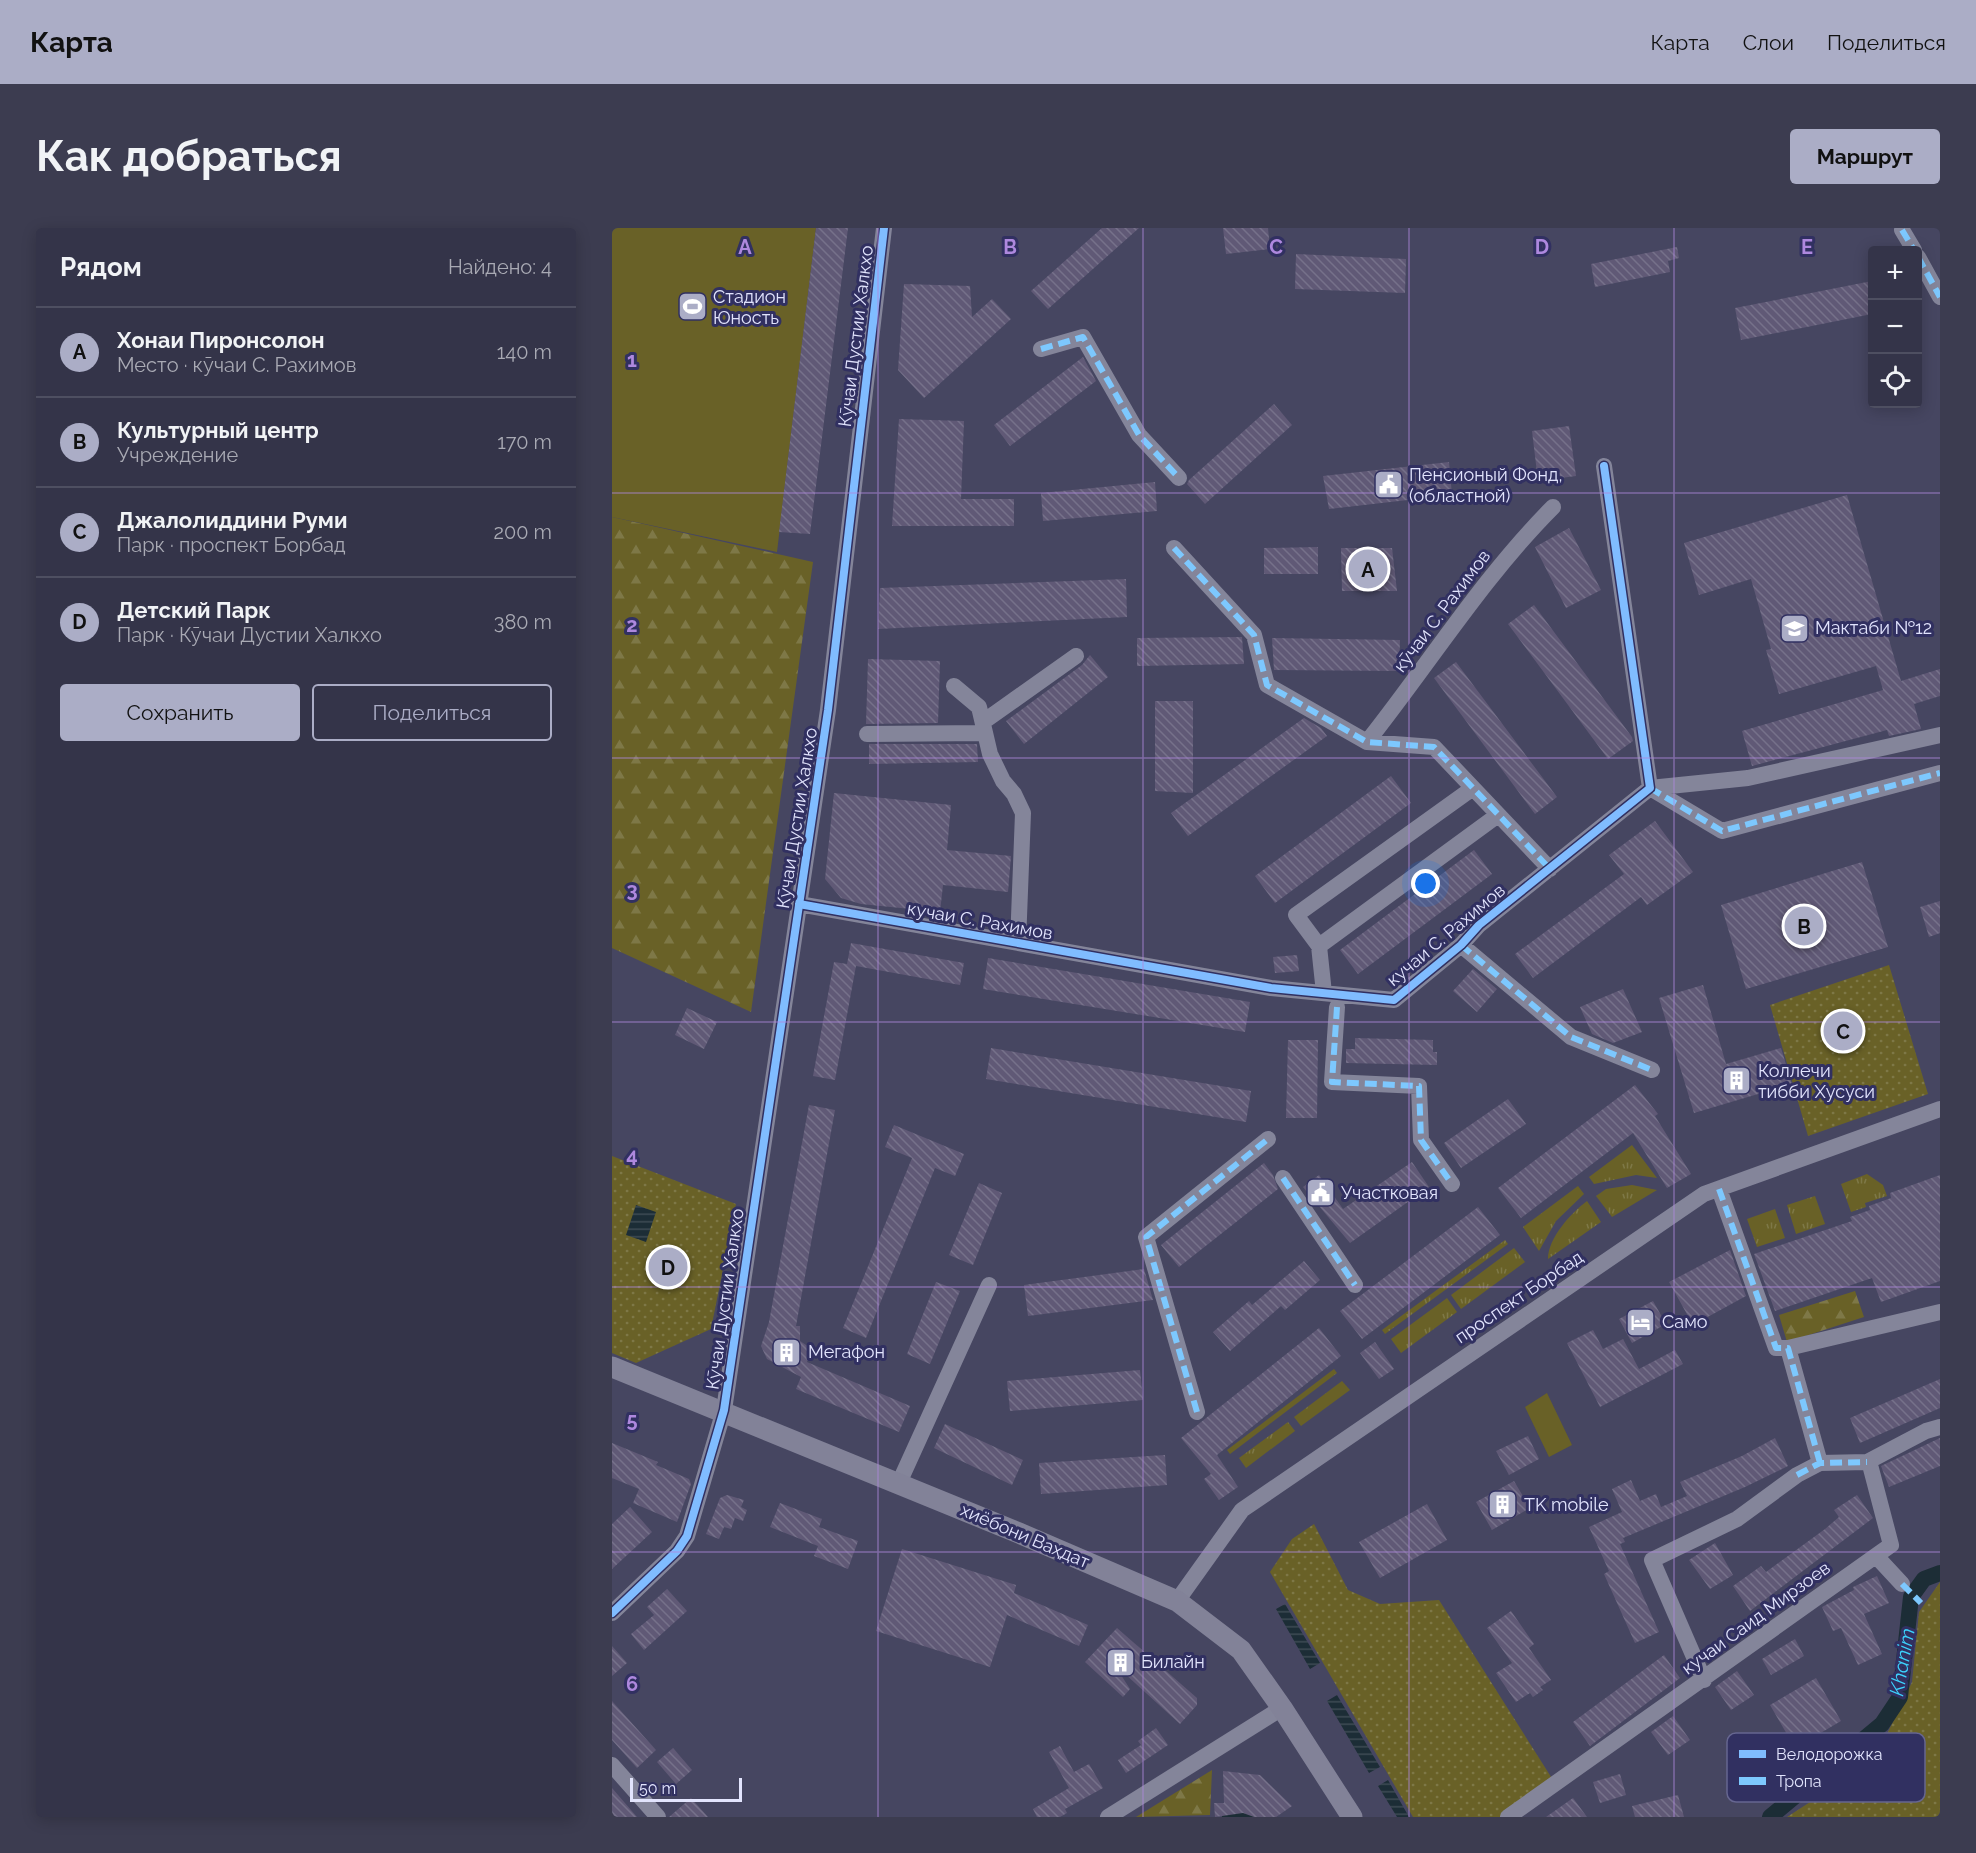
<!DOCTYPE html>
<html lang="ru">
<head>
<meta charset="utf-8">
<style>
	:root { --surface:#343449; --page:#3c3c50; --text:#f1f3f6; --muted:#a9aab4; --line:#4e4f61; --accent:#abadc6 }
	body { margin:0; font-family:Raleway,sans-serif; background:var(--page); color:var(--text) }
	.controls { position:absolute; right:18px; top:18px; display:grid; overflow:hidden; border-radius:6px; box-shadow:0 3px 15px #0003 }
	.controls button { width:54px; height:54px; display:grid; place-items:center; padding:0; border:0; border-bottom:2px solid var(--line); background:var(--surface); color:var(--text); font:30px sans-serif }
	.scale { position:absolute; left:18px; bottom:15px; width:112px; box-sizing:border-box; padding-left:6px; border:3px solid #e2e4fd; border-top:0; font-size:16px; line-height:21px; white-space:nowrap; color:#e2e4fd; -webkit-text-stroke:4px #313061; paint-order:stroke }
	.you { position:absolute; left:814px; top:656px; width:21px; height:21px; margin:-15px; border:4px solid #fff; border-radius:50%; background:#1a73e8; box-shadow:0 0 0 9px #1a73e833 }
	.badge { display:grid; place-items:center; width:39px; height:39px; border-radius:50%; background:var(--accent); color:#111; font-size:20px; font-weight:700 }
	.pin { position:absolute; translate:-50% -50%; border:3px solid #fff; box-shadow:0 2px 6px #0006 }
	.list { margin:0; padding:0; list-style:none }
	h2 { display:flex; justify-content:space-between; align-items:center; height:78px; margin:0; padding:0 24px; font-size:26px }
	h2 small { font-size:20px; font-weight:400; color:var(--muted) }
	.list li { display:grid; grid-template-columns:39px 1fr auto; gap:18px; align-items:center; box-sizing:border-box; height:90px; padding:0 24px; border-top:2px solid var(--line) }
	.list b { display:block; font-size:22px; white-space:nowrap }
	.list p { margin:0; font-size:20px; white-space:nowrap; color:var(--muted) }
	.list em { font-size:20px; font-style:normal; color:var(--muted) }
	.actions { display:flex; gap:12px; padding:18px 24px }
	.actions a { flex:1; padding:14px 0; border:2px solid var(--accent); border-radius:6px; text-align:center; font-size:21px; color:var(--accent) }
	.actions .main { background:var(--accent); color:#111 }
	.icon { flex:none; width:33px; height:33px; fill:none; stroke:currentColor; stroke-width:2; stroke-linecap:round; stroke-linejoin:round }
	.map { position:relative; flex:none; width:1328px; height:1589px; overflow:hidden; border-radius:6px }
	header { display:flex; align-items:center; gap:36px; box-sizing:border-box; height:84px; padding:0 30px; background:var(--accent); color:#111 }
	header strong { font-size:28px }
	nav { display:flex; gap:33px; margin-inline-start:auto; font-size:21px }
	.intro { display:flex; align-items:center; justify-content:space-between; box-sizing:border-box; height:144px; padding:0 36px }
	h1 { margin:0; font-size:42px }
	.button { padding:15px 27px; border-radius:6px; background:var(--accent); color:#111; font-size:21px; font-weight:700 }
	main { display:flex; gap:36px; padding:0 36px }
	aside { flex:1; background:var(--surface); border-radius:6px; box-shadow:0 3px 15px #0003 }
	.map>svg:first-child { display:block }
	.grass { fill:url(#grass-tufts) }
	.forest { fill:url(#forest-firs) }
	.park { fill:url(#park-dots) }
	.pitch { fill:#696127 }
	.water { fill:url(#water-rules) }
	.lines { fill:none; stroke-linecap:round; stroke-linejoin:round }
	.canal { stroke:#1c2d36; stroke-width:16 }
	.building { fill:url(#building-back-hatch) }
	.minor { stroke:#84859a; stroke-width:16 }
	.major { stroke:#828298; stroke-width:21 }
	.quiet { stroke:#7dc8fe; stroke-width:6; stroke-dasharray:12 6; stroke-linecap:butt }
	.cycleway-casing { stroke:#313061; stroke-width:11 }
	.cycleway { stroke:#80bcff; stroke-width:8 }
	.grid { fill:none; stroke:#ae88de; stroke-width:1.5; stroke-opacity:0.55 }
	.labels { text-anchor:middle; stroke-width:6; stroke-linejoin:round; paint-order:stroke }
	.poi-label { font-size:18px; fill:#e2e4fd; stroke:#313061; text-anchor:start }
	.street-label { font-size:18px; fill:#e2e4fd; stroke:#313061 }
	.water-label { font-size:20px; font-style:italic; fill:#3cd2fd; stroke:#313061 }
	.key { fill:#313061; stroke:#666690; stroke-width:1.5 }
	.key-label { font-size:16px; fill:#e2e4fd }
	.grid-label { font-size:20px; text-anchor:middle; font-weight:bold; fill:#ae88de; stroke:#313061; stroke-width:6; stroke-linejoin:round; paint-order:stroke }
</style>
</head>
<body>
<header>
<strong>Карта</strong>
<nav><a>Карта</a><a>Слои</a><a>Поделиться</a></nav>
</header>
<div class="intro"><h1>Как добраться</h1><a class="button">Маршрут</a></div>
<main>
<aside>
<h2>Рядом<small>Найдено: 4</small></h2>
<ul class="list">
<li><span class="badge">A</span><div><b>Хонаи Пиронсолон</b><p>Место · кӯчаи С. Рахимов</p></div><em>140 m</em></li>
<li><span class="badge">B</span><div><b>Культурный центр</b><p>Учреждение</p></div><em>170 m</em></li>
<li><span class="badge">C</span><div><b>Джалолиддини Руми</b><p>Парк · проспект Борбад</p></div><em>200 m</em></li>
<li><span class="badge">D</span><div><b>Детский Парк</b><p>Парк · Кӯчаи Дустии Халкхо</p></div><em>380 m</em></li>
</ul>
<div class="actions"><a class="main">Сохранить</a><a>Поделиться</a></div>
</aside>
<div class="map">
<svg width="1328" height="1589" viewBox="0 0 1328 1589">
	<defs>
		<pattern id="grass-tufts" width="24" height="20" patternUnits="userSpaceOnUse" patternTransform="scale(1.5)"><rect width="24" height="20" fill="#696127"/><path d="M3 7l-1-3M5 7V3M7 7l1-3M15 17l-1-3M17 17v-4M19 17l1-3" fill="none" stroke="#7e7847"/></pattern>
		<pattern id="forest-firs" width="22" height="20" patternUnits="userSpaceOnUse" patternTransform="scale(1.5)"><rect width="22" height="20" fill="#696127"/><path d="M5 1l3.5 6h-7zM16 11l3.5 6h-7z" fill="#7e7847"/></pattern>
		<pattern id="park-dots" width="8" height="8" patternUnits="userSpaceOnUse" patternTransform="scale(1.5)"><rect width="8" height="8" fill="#696127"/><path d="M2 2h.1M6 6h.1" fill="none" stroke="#7e7847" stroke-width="1.8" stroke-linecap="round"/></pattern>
		<pattern id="water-rules" width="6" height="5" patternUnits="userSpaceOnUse" patternTransform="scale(1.5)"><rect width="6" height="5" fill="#1c2d36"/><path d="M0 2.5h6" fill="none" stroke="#3d4b54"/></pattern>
		<pattern id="building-back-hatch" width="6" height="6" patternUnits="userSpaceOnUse" patternTransform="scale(1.5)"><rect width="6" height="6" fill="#605976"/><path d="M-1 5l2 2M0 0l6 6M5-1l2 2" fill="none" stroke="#76718a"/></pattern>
	</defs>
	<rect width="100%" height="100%" fill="#464661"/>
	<path class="grass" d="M1020,917l25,33 -21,-3 -42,9 -5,-7z
		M1255,946l16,11 4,11 -22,7 1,4 -15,5 -10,-28z
		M1020,957l25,5 -45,27 -16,-21 10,-7z
		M966,958l6,8 -28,27 -17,30 -16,-24z
		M1203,968l10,28 -29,10 -9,-29z
		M975,973l14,21 -53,37c0,-21 23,-46 39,-58z
		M1163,981l10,29 -28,9 -10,-28z
		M893,1012l3,4 -123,90 -3,-4z
		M902,1020l11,14 -64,47 -10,-14z
		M835,1070l10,14 -56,41 -10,-14z
		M722,1141l3,4 -107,81 -3,-4z
		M730,1153l8,9 -49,36 -7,-9z
		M676,1194l7,9 -49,37 -7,-10z"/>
	<path class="forest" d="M0,289l201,45 -62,450 -139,-64z
		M1243,1063l9,26 -77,25 -8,-27z
		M600,1542l-2,45 -74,2z"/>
	<path class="park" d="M1277,737l39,129 -120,42 -38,-131z
		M0,928l124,48 -25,125 -75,34 -24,-10z
		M702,1296l34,66 32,14 59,-4 114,180 -49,37h-91l-143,-245 22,-33z
		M1328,1354v235h-153l37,-24 62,-57 26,-54 7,-70z"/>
	<path class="pitch" d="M0,0h204l-39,324 -165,-35z
		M935,1165l25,52 -23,12 -24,-50z"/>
	<path class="water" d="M24,977l20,7 -10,30 -20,-7z
		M673,1376l35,59 -10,6 -34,-60z
		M725,1467l43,72 -11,6 -42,-72z
		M776,1552l21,37h-12l-19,-31z"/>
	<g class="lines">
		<path class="canal" d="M618,1589h20
			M1158,1589l112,-93 18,-27 11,-100 13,-18 16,-6"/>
	</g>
	<path class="building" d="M204,0h32l-38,306 -31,-2z
		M490,0h37l-91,81 -17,-18z
		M611,0h45l2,21 -44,5z
		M1065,19l2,11 -11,3 2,11 -75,15 -4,-23z
		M684,26l110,5 -1,34 -110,-4z
		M1260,53v33l-131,26 -6,-32z
		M292,56l66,2 2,31 20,-18 19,20 -87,79 -26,-28z
		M471,129l13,24 -86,65 -16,-21z
		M662,176l18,21 -87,79 -18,-20 2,-4z
		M287,191l65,2 -3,78h53v27h-122z
		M957,198l7,50 -38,5 -6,-50z
		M837,234l3,33 -123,14 -6,-33z
		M543,254l2,29 -114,10 -2,-28z
		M1235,267l54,186 39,-12v27l-26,8 7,25 -32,7 -2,-6 -135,36 -10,-35 141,-41 -7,-24 -97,28 -13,-44 5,-1 -20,-70 -52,16 -15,-52z
		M957,300l32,62 -35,18 -31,-61z
		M706,319v27h-54v-26z
		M729,320h51l5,43h-55z
		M514,351l1,38 -249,12 2,-41z
		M922,377l98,132 1,4 -25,18 -100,-135z
		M630,409l2,27 -107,2v-28z
		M660,410l128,2 -1,31 -125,-1z
		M478,427l18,22 -84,67 -18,-23 76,-56z
		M256,431l72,2 -2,62 -72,1z
		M844,434l101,135 -22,17 -101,-136z
		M543,473h38v92l-38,-2z
		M692,490l17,10 6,8 -139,100 -17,-23z
		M257,516h108l1,18 -109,2z
		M779,548l20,27 -136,100 -20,-27z
		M222,565l117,12 -4,45 64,6 -3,36 -65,-7 -3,27 -79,-8 -20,-6 -16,-19z
		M1043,593l38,51 -46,33 -6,-8 -108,81 -18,-24 109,-80 -15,-19z
		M862,622l18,24 -134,100 -18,-24z
		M1250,634l26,85 -142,42 -25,-84z
		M1328,673v32l-11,4 -9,-30z
		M239,715l113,20 -4,22 -104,-19 -21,114 -22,-4 21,-114 13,2z
		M685,727l2,16 -24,2 -2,-16z
		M376,730l262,44 -5,30 -262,-43z
		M861,741l24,20 -20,23 -24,-21z
		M1091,757l23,79 55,-16 11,36 -98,29 -35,-115z
		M1011,761l19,43 -29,11 -21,-9 -12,-27z
		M75,780l30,14 -13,27 -29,-14z
		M743,810l78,2v12h4v13l-91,-2v-14h9z
		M676,812h30l-1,78h-31z
		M379,820l260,43 -5,31 -260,-43z
		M1023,857l23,29 -3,2 36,58 -24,14 -34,-55 -112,85 -23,-30z
		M896,871l18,25 -65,44 -17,-25z
		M197,877l26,5 -39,216h4v15l12,8 -5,13 103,44 -11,26 -103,-43 5,-12 -34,-18 -6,-13 8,-24z
		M282,897l70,29 -9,22 -20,-8 -69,170 -23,-10 69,-170 -27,-11z
		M800,934l17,25 -79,56 -47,-56 16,-12 24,34z
		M652,935l9,12 5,14 -99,78 -18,-22z
		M1328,947v106l-59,21 -9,-24 -97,33 -21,-57 98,-33 -2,-4 20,-7 -1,-4 22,-8 -1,-5z
		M367,955l23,10 -29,72 -24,-10z
		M866,979l22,28 -138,104 -22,-28z
		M1118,1022l16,46 -53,29 -24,-43z
		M692,1033l16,19 -35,30 -4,-4 -51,45 -17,-19 36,-31 3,4z
		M532,1041l9,31 -125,16 -4,-31z
		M324,1054l24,9 -30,73 -23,-10z
		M1041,1073l13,23 -34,19 -13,-24z
		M707,1100l22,28 -124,99 21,32 -19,13 -15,-21 7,-5 -30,-36z
		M981,1102l10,19 20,-10 16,30 36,-19 8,14 -83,43 -33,-64z
		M763,1114l19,27 -15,10 -19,-26z
		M528,1142l3,30 -133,11 -3,-30z
		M1328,1151v29l-80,35 -10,-25z
		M333,1196l78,36 -11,25 -78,-37z
		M916,1208l11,23 -30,16 -13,-24z
		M1163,1210l13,28 -43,21 -122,51 2,4 -5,2 39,88 -24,11 -31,-69 5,-3 -20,-44 33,-15 -10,-23 19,-9 9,21 16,-7 5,13 26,-11 -7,-14 62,-26z
		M1328,1210v28l-51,21 -8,-21z
		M0,1215l46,19 -2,3 33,14 2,5 -14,38 -44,-19 6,-14 -27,-11z
		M553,1227l2,30 -126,9 -2,-31z
		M902,1253l16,27 -38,22 -16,-28z
		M115,1267l17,5 -3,7 6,3 -4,11 -8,-3 -4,11 -7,-2 -5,12 -13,-5 14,-36z
		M1245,1267l16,23 -123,93 -17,-25 28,-20 5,6 59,-43 14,-12 -5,-7z
		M168,1275l42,16 -3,8 39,14 -10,28 -34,-13 4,-10 -48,-19z
		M815,1276l20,36 -67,38 -21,-36z
		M18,1279l22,25 -40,37v-45z
		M1103,1315l18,32 -23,14 -21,-29z
		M290,1321l114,36 -2,8 74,32 -9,21 -72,-31 -17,52 -114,-36z
		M1265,1348l12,27 -25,11 18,40 -24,11 -17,-37 -8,3 -11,-24 32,-17 -1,-3z
		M55,1361l20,22 -43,39 -13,-16 23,-19 -7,-8z
		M899,1383l23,33 -5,4 22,32 -11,7 3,3 -10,7 -3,-4 -14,9 -20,-29 16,-10 -25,-35z
		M505,1400l80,70v7l-17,19 -56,-51 -3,2 9,14 -7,8 -38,-35z
		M1183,1411l9,17 -33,19 -9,-16z
		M0,1418l15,17 -15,13z
		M1052,1427l16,23 -90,68 -17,-24z
		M1125,1443l17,24 -23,15 -16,-23z
		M1204,1450l25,43 -46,27 -25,-43z
		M0,1473l44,49 -19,18 -25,-28z
		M1061,1488l17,24 -22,15 -17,-23z
		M544,1500l12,17 -42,28 -8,-13 23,-15 -3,-4z
		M448,1518l14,26 15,-8 14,24 -38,21 2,4 -7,4h-23l-4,-8 36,-21 -20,-36z
		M61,1520l19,22 -16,14 -19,-22z
		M611,1543l37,4 32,31 -16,11h-22l-11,-4 -28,4 -1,-14h10z
		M1008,1546l6,21 -26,8 -7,-21z
		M0,1560l25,29h-25z
		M1066,1567l6,22h-49l-3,-11z
		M79,1570l17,19h-39z
		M961,1570l14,19h-41z"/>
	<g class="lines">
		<path class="minor" d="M1290,2l12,20
			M1306,29l22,40
			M429,121l42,-12 56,98 40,43
			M562,320l80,87 13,50 100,57 67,5 116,122
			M342,458l25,21 11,47 13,27 11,13 9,19 -5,130
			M371,494l93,-66
			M255,506l118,-1
			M755,514c62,-78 116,-165 186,-235
			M1038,560l72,43 218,-58
			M1038,560l98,-10 192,-43
			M187,676l472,84 123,12 67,-55 18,-20 171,-137 -46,-322
			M849,717l110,92 81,33
			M707,718l-23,-31 177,-127
			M712,765l-5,-47 179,-131
			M725,779l-5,75 87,4 2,54 31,44
			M671,950l72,107
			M1107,961l57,159h12l32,115
			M1176,1120l152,-36
			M585,1184l-51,-175 122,-98
			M287,1255l90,-198
			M1264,1328l26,28
			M565,1373l65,-91 462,-316 236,-85
			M0,1385l65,-62 10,-15 37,-126 104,-700 56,-482
			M1092,1452l-52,-120 85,-41 60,-44 23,-12 47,-1
			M0,1537l46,52
			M496,1589l174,-109
			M896,1589l383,-272 -22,-84 57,-30 14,-4"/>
		<path class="major" d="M0,1139l407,166 158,68 64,49 41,58 70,109"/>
		<path class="quiet" d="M1290,2l12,20
			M1306,29l22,40
			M429,121l42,-12 56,98 40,43
			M562,320l80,87 13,50 100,57 67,5 116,122
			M1038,560l72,43 218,-58
			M849,717l110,92 81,33
			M725,779l-5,75 87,4 2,54 31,44
			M671,950l72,107
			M1107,961l57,159h12l32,115
			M585,1184l-51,-175 122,-98
			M1185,1247l23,-12 47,-1
			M1290,1356l19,19"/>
		<defs>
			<path id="cycleway" d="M187,676l472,84 123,12 67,-55 18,-20 171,-137 -46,-322
				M0,1385l65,-62 10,-15 37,-126 104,-700 56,-482"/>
		</defs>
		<use href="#cycleway" class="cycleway-casing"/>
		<use href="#cycleway" class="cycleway"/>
	</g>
	<path class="grid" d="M266,0v1589M531,0v1589M797,0v1589M1062,0v1589M0,265h1328M0,530h1328M0,794h1328M0,1059h1328M0,1324h1328"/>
	<defs>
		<symbol id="stadium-square" viewBox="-11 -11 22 22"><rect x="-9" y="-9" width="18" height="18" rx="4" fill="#abadc6" stroke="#313061"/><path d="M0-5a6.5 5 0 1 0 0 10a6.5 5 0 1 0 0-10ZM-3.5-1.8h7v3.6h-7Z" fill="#fff"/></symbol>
		<symbol id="civic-square" viewBox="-11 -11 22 22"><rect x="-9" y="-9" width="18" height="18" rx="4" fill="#abadc6" stroke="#313061"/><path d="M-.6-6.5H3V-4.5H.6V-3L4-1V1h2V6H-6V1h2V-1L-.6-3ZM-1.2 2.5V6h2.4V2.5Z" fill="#fff"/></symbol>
		<symbol id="school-square" viewBox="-11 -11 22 22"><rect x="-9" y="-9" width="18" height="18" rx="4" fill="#abadc6" stroke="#313061"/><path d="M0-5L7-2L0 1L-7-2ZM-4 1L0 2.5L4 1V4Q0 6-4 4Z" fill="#fff"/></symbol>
		<symbol id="building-square" viewBox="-11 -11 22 22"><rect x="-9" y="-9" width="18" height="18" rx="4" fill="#abadc6" stroke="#313061"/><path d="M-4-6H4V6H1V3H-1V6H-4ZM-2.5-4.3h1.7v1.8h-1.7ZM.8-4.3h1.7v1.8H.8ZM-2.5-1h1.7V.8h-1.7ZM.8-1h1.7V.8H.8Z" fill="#fff"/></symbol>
		<symbol id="hotel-square" viewBox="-11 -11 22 22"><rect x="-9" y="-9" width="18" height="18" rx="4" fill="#abadc6" stroke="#313061"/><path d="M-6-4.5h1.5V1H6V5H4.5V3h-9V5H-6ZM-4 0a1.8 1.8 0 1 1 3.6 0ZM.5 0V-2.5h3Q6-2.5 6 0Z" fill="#fff"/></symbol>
	</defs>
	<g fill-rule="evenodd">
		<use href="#stadium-square" x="64" y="62" width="33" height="33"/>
		<use href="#civic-square" x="760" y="240" width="33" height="33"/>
		<use href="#school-square" x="1166" y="384" width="33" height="33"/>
		<use href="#building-square" x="1108" y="836" width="33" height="33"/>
		<use href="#civic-square" x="692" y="948" width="33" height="33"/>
		<use href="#hotel-square" x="1012" y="1078" width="33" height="33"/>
		<use href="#building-square" x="158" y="1108" width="33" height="33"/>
		<use href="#building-square" x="874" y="1260" width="33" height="33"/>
		<use href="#building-square" x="492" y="1418" width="33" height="33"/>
	</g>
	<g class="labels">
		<g class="poi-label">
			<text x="101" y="75">Стадион<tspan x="101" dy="21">Юность</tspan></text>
			<text x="797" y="253">Пенсионый Фонд,<tspan x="797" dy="21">(областной)</tspan></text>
			<text x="1203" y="406">Мактаби №12</text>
			<text x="1146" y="849">Коллечи<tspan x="1146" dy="21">тибби Хусуси</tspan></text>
			<text x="729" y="971">Участковая</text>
			<text x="1050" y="1100">Само</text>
			<text x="196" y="1130">Мегафон</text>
			<text x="912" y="1283">TK mobile</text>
			<text x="529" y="1440">Билайн</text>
		</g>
		<g class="street-label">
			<text transform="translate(244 108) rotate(-83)" y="6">Кӯчаи Дустии Халкхо</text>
			<text transform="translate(830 383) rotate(-53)" y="6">кӯчаи С. Рахимов</text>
			<text transform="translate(185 590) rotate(-81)" y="6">Кӯчаи Дустии Халкхо</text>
			<text transform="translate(368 693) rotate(10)" y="6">кучаи С. Рахимов</text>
			<text transform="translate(834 707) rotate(-40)" y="6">кучаи С. Рахимов</text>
			<text transform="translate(907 1069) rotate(-34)" y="6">проспект Борбад</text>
			<text transform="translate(113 1071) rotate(-82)" y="6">Кӯчаи Дустии Халкхо</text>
			<text transform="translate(413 1308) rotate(23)" y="6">хиёбони Ваҳдат</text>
			<text transform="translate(1144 1390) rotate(-36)" y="6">кучаи Саид Мирзоев</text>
		</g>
		<g class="water-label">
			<text transform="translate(1290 1434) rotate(-80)" y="7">Khanim</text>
		</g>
	</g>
	<rect x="1115" y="1505" width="198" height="69" rx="9" class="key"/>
	<rect x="1127" y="1522" width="27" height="8" fill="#80bcff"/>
	<rect x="1127" y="1549" width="27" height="8" fill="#7dc8fe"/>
	<g class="key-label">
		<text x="1164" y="1532">Велодорожка</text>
		<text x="1164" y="1559">Тропа</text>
	</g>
	<g class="grid-label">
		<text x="133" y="26">A</text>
		<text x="398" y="26">B</text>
		<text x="664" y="26">C</text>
		<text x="930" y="26">D</text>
		<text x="1195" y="26">E</text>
		<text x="20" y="139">1</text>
		<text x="20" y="404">2</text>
		<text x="20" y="669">3</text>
		<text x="20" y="934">4</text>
		<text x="20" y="1199">5</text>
		<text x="20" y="1463">6</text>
	</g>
</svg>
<div class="controls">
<button>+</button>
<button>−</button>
<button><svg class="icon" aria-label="locate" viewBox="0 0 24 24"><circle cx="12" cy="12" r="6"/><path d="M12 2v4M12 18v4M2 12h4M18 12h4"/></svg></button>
</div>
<div class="scale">50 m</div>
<div class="you"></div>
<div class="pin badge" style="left:756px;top:341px">A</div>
<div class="pin badge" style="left:1192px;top:698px">B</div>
<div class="pin badge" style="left:1231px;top:803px">C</div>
<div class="pin badge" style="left:56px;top:1039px">D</div>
</div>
</main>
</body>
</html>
